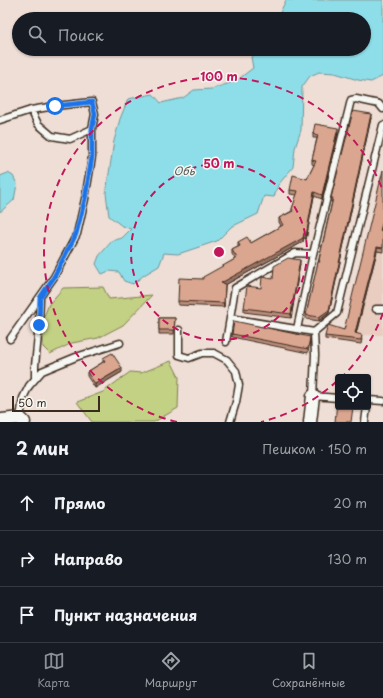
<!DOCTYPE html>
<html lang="ru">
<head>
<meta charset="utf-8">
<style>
	:root { --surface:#171b24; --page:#20242c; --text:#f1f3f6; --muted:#9ea1a6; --line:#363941; --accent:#8c9099 }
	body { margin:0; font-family:"Playpen Sans",sans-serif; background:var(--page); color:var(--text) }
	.controls { position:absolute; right:12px; bottom:12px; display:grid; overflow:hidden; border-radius:4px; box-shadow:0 1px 3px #0004 }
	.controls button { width:36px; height:36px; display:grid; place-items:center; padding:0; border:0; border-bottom:1px solid var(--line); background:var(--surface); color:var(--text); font:20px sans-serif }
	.scale { position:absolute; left:12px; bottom:10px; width:88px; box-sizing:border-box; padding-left:4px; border:2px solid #3b2a1e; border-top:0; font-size:11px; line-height:14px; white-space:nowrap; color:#3b2a1e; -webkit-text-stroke:3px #f6f6f2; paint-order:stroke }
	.stop { position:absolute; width:12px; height:12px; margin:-9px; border:3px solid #1a73e8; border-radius:50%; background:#fff }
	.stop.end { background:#1a73e8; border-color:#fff; box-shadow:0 1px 4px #0008 }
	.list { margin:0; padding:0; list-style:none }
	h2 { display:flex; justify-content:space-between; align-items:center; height:52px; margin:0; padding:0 16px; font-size:17px }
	h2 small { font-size:13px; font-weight:400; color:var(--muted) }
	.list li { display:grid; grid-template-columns:26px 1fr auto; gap:12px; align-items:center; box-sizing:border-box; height:56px; padding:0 16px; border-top:1px solid var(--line) }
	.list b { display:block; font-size:15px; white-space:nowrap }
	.list em { font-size:13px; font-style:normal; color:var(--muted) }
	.icon { flex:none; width:22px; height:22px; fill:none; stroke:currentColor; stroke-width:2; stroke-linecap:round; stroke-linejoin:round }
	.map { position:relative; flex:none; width:383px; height:422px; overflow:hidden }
	.search { position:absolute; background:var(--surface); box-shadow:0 1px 3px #0004; left:12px; right:12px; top:12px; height:44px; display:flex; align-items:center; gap:10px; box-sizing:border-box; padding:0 14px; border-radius:22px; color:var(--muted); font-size:15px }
	.sheet { height:220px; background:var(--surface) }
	nav { display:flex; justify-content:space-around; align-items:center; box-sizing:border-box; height:56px; border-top:1px solid var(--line); background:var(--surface); font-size:11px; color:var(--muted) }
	nav a { display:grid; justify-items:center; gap:2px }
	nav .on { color:var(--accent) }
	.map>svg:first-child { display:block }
	.built { fill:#e8cdc0 }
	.green { fill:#c3d184; stroke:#7f7e51 }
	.water { fill:#8edeea; stroke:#6d9698 }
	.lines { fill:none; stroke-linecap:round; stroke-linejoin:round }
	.lane-casing { stroke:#3b2a1e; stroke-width:9 }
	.street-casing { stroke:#3b2a1e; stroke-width:15 }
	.lane { stroke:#f6f6f2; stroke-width:6 }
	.street { stroke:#f6f6f2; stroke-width:12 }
	.wall { fill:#bc8f7c; stroke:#3b2a1e }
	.shaded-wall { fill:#997465; stroke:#3b2a1e }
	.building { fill:#dba690; stroke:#3b2a1e }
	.route { stroke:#1a73e8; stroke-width:5 }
	.ring { fill:none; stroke:#c2185b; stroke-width:2; stroke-dasharray:7 5 }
	.labels { text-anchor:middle; stroke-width:3; stroke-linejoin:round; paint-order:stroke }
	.water-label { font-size:11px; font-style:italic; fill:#505751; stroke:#f6f6f2 }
	.centre { fill:#c2185b; stroke:#f6f6f2; stroke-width:2 }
	.ring-label { font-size:12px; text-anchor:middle; font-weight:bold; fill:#c2185b; stroke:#f6f6f2; stroke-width:3; stroke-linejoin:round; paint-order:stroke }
</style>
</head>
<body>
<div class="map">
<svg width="383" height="422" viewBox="0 0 383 422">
	<rect width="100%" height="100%" fill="#eeded5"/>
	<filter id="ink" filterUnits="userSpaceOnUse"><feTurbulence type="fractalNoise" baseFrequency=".025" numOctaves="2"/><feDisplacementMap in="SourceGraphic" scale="8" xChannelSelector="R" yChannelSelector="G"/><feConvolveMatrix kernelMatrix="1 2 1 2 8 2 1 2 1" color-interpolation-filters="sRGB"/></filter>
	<g filter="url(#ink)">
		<path class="built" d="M383,224v111h-27z"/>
		<path class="green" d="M103,287l6,12 43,-4 -29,30 -25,13 -26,5 -22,11 -7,-7v-28l6,-15 14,-16z
			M171,361l8,16 -1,31 -24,14h-62l-15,-20 26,-10 27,-20 11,1z"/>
		<path class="water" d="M286,0h97v76l-12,6 -13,-2 -23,-7 -16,-1 -9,4 -8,11 -1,43 -6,18 -2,19 -15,18 -4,12 -10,-1 -6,18 -27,13 -14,14 -39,13 -14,-1 -5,13 -15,9 -11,9 -9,-3 -5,-9 -10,-1 -7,3 -6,-10 3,-8 13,-15 10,-3 9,-9 -9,-3 -13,-10 -3,-23 8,-52 6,-22 8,-20 25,-5 8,9 22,-5 11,-8 18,-1 24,-8 17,-13 -2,-11 8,-5v-3h105v-30h-87z
			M8,173l5,3 4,8 -3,16 -14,12v-36z"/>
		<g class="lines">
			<defs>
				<path id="lane" d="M31,110l7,14 14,12 18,3 22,-10
					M0,120l31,-10 24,-4 37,-4 3,12 -3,15v28l-7,42 -8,35 -23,43 -44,62
					M376,309h7
					M230,318l84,14 1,23 -2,41 25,2
					M297,329l16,-75 38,-154 5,-1 23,5 4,5
					M179,330v25l10,3 13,-5h12l13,7 9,11 3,14 -3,17 -6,20
					M314,332l23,-19 46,-188
					M226,342l9,-54 60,-35 18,1
					M35,379v-13l4,-41 1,-27
					M368,400l15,1
					M20,418l3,-20 6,-12 13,-15 34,-14 44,-14
					M365,422l2,-15"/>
				<path id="street" d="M1,422l1,-2 18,-2 4,4
					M310,422l3,-26"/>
			</defs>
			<use href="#lane" class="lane-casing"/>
			<use href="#street" class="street-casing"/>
			<use href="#lane" class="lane"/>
			<use href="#street" class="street"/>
		</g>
		<path class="wall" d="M371,118l-42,195 -10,8 -13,-2v-4l26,-113h-1v-4z
			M338,132l-16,67 -8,-3 -8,44 -2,-3 -1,5 -78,43 -1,22 -46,-2v-4l25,-22 32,-20 -3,-5v-4l6,-3v-5l13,1 30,-17 -2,-4v-4l13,-7v-2l5,-14 -7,-1v-4l17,-11 7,-14 -2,-1v-4l5,-22h-4v-4z
			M381,232h2v20l-6,-1 -21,83 6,5 -1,5 -36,-5v-3l19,-6z
			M300,264l-9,54 -47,-6v-4l17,-20 12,-9z
			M159,318h16l-1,16h-15z
			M232,334l78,6 -2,13 -76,-16z
			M103,358l19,14 -27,16 -8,-12v-4l16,-10z"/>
		<path class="shaded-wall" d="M371,114v4l-42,195 -10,8v-4z
			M338,128v4l-16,67v-4z
			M314,192v4l-8,44v-4z
			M383,220v4l-3,11v-4z
			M304,233l-1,9 -78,43 -1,22 -3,-24z
			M377,247v4l-22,86v-4z
			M300,260v4l-9,54v-4z
			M122,368v4l-27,16v-4z"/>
		<path class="building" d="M353,111l18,3 -42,196 -10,7 -13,-2 12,-53h2l-1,-2 14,-62h-2z
			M315,124l23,4 -16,67 -8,-3 -8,44 -2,-3 -1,5 -82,45 4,1 -1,19 -46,-2 1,-23 24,1v-2l34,-19 -5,-8 8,-4 -2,-4 9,-5 4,6 32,-18 -4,-7 14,-7 -1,-2 6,-18 -8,-1 3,-15 14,4 9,-18 -4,-1 6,-25 -5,-1z
			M383,170v50l-3,11 3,1v16l-6,-1 -22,86 7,2 -1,5 -36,-4 3,-11 16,5z
			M288,258l12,2 -9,54 -47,-6 3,-22 14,2 1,-11 11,2 1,-13z
			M159,318h16l-1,12h-15z
			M234,321l76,16 -2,12 -76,-15z
			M112,353l10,15 -27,16 -8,-12 18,-11 -2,-3z
			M337,402h1v5h15l-2,15h-16z"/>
	</g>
	<g class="lines" filter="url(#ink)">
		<path class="route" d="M39,325l1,-27 14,-21 22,-43 9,-35 7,-42v-28l3,-15 -3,-12 -37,4"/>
	</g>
	<g class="ring">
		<circle cx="219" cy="252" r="88"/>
		<path d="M383 313A175 175 0 0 1 342 377M337 381A175 175 0 0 1 261 422M177 422A175 175 0 1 1 383 191"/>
	</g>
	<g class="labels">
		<g class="water-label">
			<text x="184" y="175">Обь</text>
		</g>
	</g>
	<circle cx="219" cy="252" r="6" class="centre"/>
	<g class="ring-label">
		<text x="219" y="81">100 m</text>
		<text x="219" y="168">50 m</text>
	</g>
</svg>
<div class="controls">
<button><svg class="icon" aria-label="locate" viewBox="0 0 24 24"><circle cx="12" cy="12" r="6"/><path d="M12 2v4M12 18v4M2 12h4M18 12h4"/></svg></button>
</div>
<div class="scale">50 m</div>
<div class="stop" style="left:55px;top:106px"></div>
<div class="stop end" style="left:39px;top:325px"></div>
<div class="search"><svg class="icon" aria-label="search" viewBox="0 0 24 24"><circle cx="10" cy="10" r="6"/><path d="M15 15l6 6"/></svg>Поиск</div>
</div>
<section class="sheet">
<h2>2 мин<small>Пешком · 150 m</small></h2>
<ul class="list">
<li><svg class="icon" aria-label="ahead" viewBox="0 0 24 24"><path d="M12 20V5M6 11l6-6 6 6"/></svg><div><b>Прямо</b></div><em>20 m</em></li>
<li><svg class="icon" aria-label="right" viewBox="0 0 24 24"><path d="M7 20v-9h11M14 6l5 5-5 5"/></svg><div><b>Направо</b></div><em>130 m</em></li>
<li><svg class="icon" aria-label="arrive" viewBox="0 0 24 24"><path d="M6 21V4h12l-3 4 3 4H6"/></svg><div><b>Пункт назначения</b></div></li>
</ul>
</section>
<nav>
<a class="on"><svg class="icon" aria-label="map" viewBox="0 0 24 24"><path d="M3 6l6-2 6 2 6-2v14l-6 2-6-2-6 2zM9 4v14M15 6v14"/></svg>Карта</a>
<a><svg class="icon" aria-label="directions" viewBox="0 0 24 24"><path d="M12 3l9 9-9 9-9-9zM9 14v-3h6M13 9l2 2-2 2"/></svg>Маршрут</a>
<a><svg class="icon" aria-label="saved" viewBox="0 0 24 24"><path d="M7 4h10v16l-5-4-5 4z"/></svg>Сохранённые</a>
</nav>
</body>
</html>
